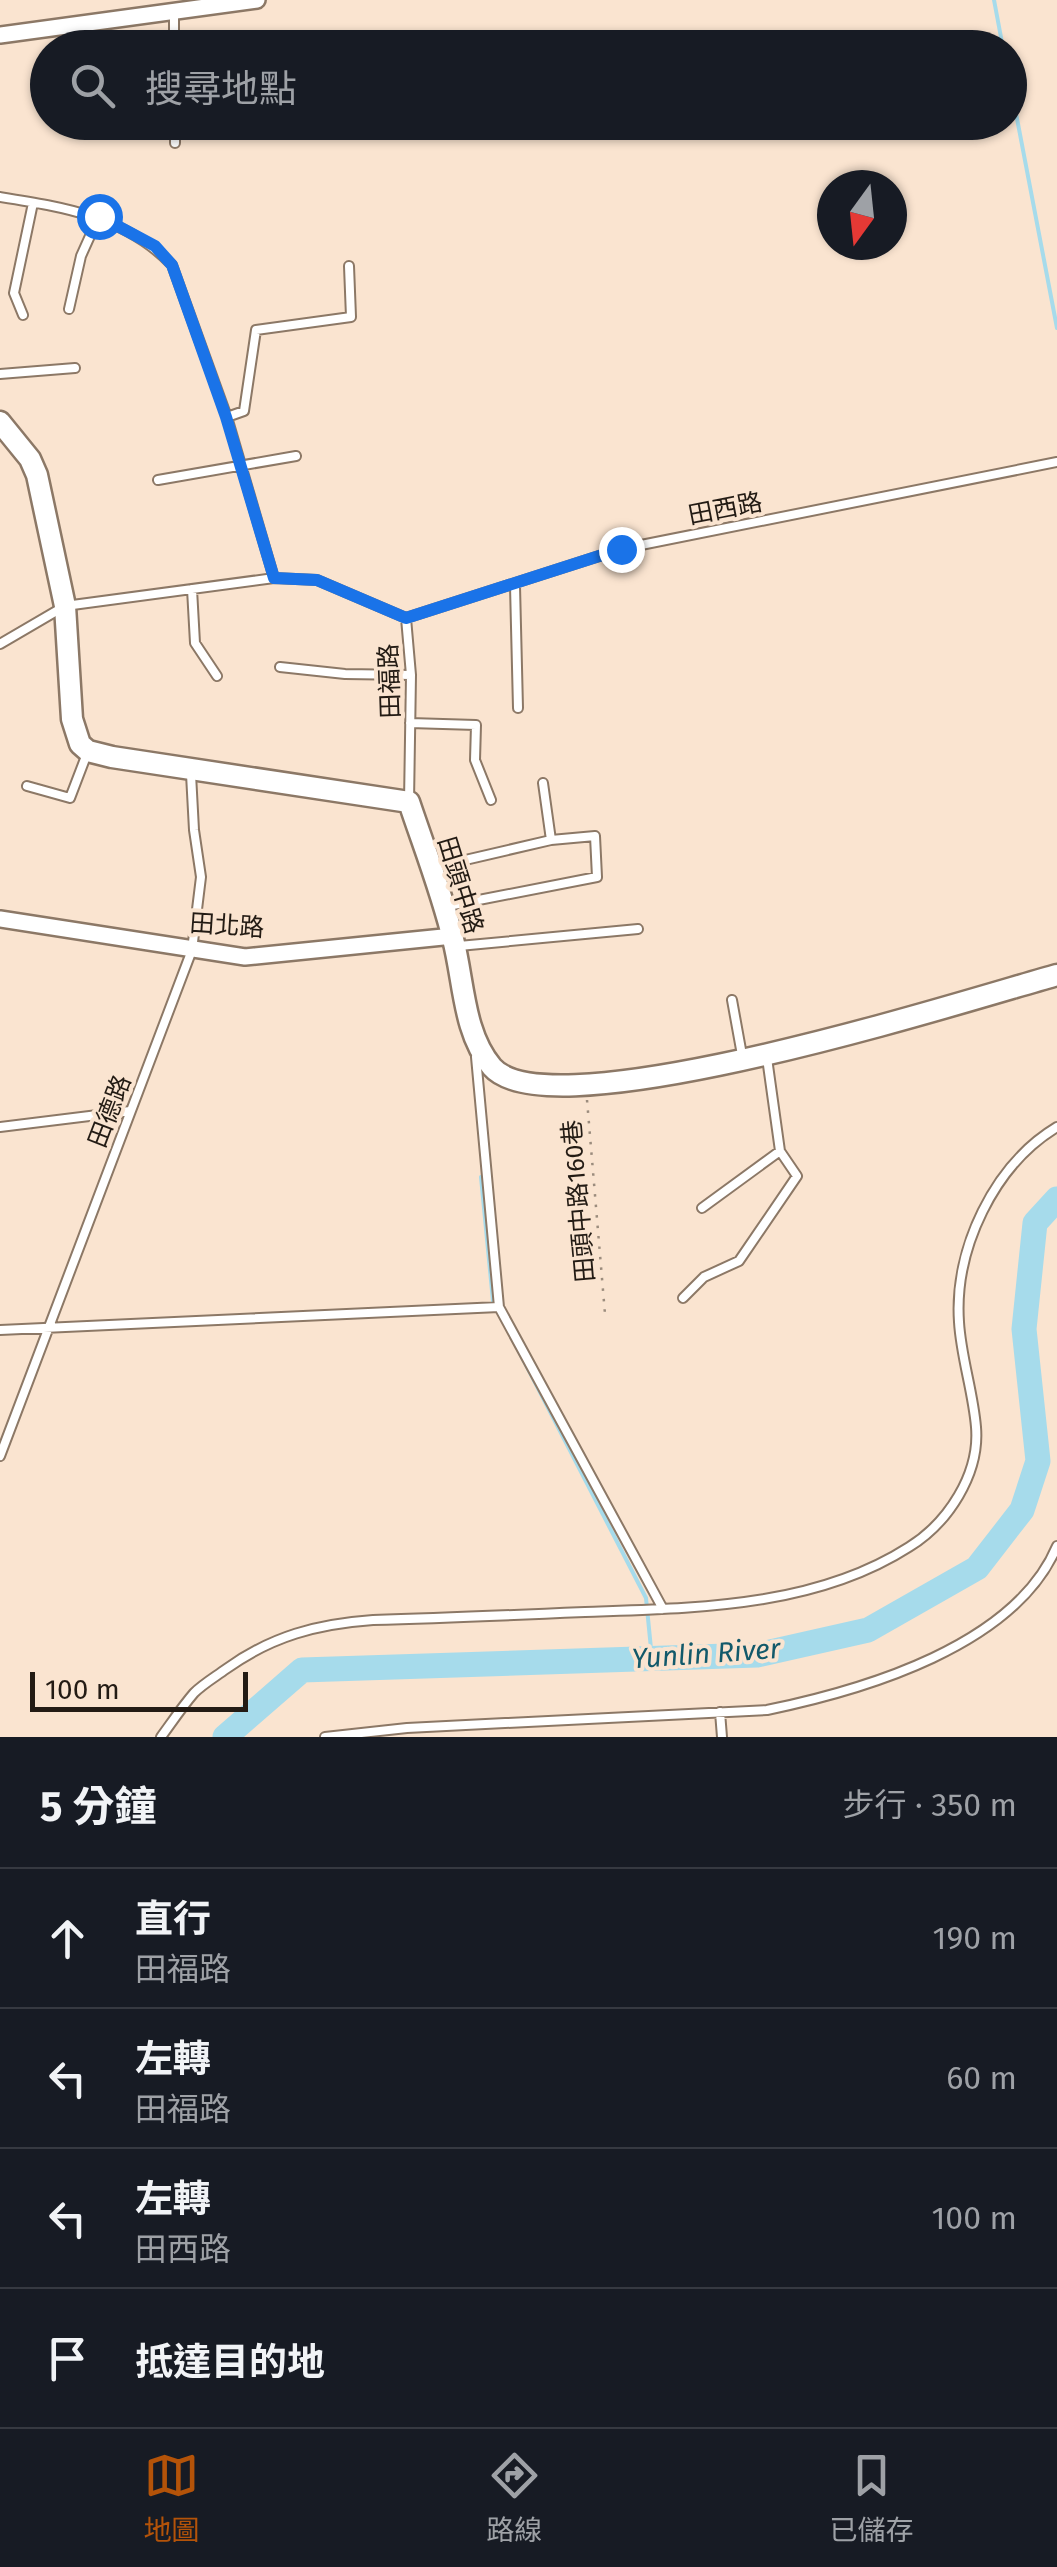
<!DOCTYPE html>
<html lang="zh-TW">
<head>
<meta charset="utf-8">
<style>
	:root { --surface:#171b24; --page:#242831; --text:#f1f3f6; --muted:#9ea1a6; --line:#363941; --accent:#b45309 }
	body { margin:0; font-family:"Fira Sans","Noto Sans TC",sans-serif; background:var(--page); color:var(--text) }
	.compass { position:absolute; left:817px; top:170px; width:90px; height:90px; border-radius:50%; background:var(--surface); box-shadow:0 2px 8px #0004; rotate:195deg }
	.scale { position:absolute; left:30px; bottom:25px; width:218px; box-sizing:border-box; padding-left:10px; border:5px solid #231b14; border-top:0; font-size:28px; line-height:35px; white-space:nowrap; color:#231b14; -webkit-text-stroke:8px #fae4d0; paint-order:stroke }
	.stop { position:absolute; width:30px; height:30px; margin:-22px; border:8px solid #1a73e8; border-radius:50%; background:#fff }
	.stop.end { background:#1a73e8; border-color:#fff; box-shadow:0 2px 10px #0008 }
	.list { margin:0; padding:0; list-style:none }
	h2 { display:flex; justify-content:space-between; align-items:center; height:130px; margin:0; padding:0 40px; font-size:42px }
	h2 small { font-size:32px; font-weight:400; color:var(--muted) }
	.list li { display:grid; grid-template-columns:65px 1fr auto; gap:30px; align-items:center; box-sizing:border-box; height:140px; padding:0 40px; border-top:2px solid var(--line) }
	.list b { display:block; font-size:38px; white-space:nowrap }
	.list p { margin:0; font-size:32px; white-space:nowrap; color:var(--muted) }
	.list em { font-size:32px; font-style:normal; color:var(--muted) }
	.icon { flex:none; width:55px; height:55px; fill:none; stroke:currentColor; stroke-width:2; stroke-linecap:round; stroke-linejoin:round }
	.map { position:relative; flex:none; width:1057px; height:1737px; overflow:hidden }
	.search { position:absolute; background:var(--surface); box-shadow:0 2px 8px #0004; left:30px; right:30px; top:30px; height:110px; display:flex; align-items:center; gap:25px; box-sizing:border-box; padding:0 35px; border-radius:55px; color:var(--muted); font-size:38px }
	.sheet { height:690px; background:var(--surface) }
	nav { display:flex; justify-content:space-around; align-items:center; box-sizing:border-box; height:140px; border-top:2px solid var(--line); background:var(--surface); font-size:28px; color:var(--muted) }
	nav a { display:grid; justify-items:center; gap:5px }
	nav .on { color:var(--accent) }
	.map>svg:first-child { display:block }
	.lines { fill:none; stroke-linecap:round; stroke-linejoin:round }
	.stream { stroke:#a6dbeb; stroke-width:4 }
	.river { stroke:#a6dbeb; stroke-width:25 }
	.lane-casing { stroke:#8c7866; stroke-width:12 }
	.street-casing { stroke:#8c7866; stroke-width:20 }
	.secondary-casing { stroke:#8c7866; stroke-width:25 }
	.path { stroke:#9b8c7d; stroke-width:2.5; stroke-dasharray:2.5 8; stroke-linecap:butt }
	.lane { stroke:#fff; stroke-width:8 }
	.street { stroke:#fff; stroke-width:15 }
	.secondary { stroke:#fff; stroke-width:20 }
	.route { stroke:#1a73e8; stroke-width:12 }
	.labels { text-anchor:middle; stroke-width:8; stroke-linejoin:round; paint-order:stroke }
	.street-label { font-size:25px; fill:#231b14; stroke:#fae4d0 }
	.water-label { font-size:28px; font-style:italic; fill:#12596a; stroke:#fae4d0 }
</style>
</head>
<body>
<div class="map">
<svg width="1057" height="1737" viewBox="0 0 1057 1737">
	<rect width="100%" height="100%" fill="#fae4d0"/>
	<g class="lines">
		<path class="stream" d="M994,0l9,48
			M1010,82l47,246
			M481,1177l12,124 153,297 6,61"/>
		<path class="river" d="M225,1737l77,-67 455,-15 111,-25 109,-62 45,-58 16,-49 -14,-132 11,-106 22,-24"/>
		<defs>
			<path id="lane" d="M174,11v37
				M175,122v21
				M0,197c63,10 127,20 172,68l55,152 47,161
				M69,309l12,-53 18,-40
				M23,315l-9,-22 19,-90
				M0,374l75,-6
				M227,417l17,-6 12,-81 95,-13 -2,-51
				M158,480l138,-24
				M515,586l3,122
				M192,589l3,54 22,33
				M406,618l215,-69 436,-87
				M0,644l65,-38 209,-28 43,2 89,38 5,57 -2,127
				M280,667l65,7 66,1
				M410,723l66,2 -1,35 16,40
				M543,783l8,57
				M27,786l43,12 18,-47
				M435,867l116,-27 44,-4 2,41 -149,29
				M459,946l179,-17
				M732,1000l10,55
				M476,1057l23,250
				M0,1127l130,-16
				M702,1208l78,-57
				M683,1298l21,-21 35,-16 58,-85 -17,-25 -13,-93
				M0,1330l499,-23 164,302
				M0,1456l192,-506 9,-73 -7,-47 -3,-56
				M720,1712l2,25
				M161,1737c11,-15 21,-30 33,-44 9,-9 21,-16 32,-24 46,-33 91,-45 147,-49 71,-2 142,-5 212,-8 109,-4 229,-4 324,-65 39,-24 71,-73 67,-120 -3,-36 -15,-70 -17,-105 -5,-73 35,-157 98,-195
				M325,1737l82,-9 360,-18c97,-20 248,-64 290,-164"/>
			<path id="street" d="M0,35l257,-35
				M0,919l245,38 208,-21"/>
			<path id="secondary" d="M0,422l30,37 7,16 28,131 7,113 8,25 8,7 24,6 297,45c15,45 33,91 44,137 11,42 10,94 39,128 58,67 478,-68 565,-92"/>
		</defs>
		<use href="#lane" class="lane-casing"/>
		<use href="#street" class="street-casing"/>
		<use href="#secondary" class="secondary-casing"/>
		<path class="path" d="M587,1100l18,214"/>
		<use href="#lane" class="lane"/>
		<use href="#street" class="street"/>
		<use href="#secondary" class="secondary"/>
	</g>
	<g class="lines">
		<path class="route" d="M99,216l56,30 17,19 54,152 48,161 43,2 89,38 215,-69"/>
	</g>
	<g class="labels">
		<g class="street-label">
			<text transform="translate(725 508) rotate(-11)" y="9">田西路</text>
			<text transform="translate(389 681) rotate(-92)" y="9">田福路</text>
			<text transform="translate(461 885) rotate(73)" y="9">田頭中路</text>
			<text transform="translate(227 925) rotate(4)" y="9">田北路</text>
			<text transform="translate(109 1111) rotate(-69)" y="9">田德路</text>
			<text transform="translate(578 1201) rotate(-95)" y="9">田頭中路160巷</text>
		</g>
		<g class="water-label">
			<text transform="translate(706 1653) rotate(-4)" y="10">Yunlin River</text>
		</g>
	</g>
</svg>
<svg class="compass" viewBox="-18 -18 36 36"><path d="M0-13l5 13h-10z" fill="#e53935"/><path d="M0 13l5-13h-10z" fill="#9ea1a6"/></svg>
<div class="scale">100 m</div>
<div class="stop" style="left:99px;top:216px"></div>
<div class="stop end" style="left:621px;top:549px"></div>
<div class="search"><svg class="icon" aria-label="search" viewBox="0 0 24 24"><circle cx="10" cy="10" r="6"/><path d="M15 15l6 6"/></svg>搜尋地點</div>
</div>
<section class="sheet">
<h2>5 分鐘<small>步行 · 350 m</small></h2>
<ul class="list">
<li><svg class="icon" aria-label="ahead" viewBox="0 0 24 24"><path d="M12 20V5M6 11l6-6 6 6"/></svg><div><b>直行</b><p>田福路</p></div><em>190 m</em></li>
<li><svg class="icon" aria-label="left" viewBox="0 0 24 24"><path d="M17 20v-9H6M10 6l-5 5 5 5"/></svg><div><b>左轉</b><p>田福路</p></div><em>60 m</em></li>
<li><svg class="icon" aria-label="left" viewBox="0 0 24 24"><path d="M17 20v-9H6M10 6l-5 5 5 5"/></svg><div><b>左轉</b><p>田西路</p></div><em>100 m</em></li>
<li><svg class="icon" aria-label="arrive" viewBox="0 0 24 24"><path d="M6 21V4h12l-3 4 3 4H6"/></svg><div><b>抵達目的地</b></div></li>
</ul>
</section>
<nav>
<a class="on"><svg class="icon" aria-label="map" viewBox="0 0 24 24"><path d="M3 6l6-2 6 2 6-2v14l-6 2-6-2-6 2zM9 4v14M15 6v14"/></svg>地圖</a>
<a><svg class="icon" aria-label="directions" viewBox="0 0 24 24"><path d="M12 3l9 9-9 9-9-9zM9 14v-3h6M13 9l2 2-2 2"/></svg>路線</a>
<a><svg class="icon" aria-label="saved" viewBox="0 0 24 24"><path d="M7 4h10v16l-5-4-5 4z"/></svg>已儲存</a>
</nav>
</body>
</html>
